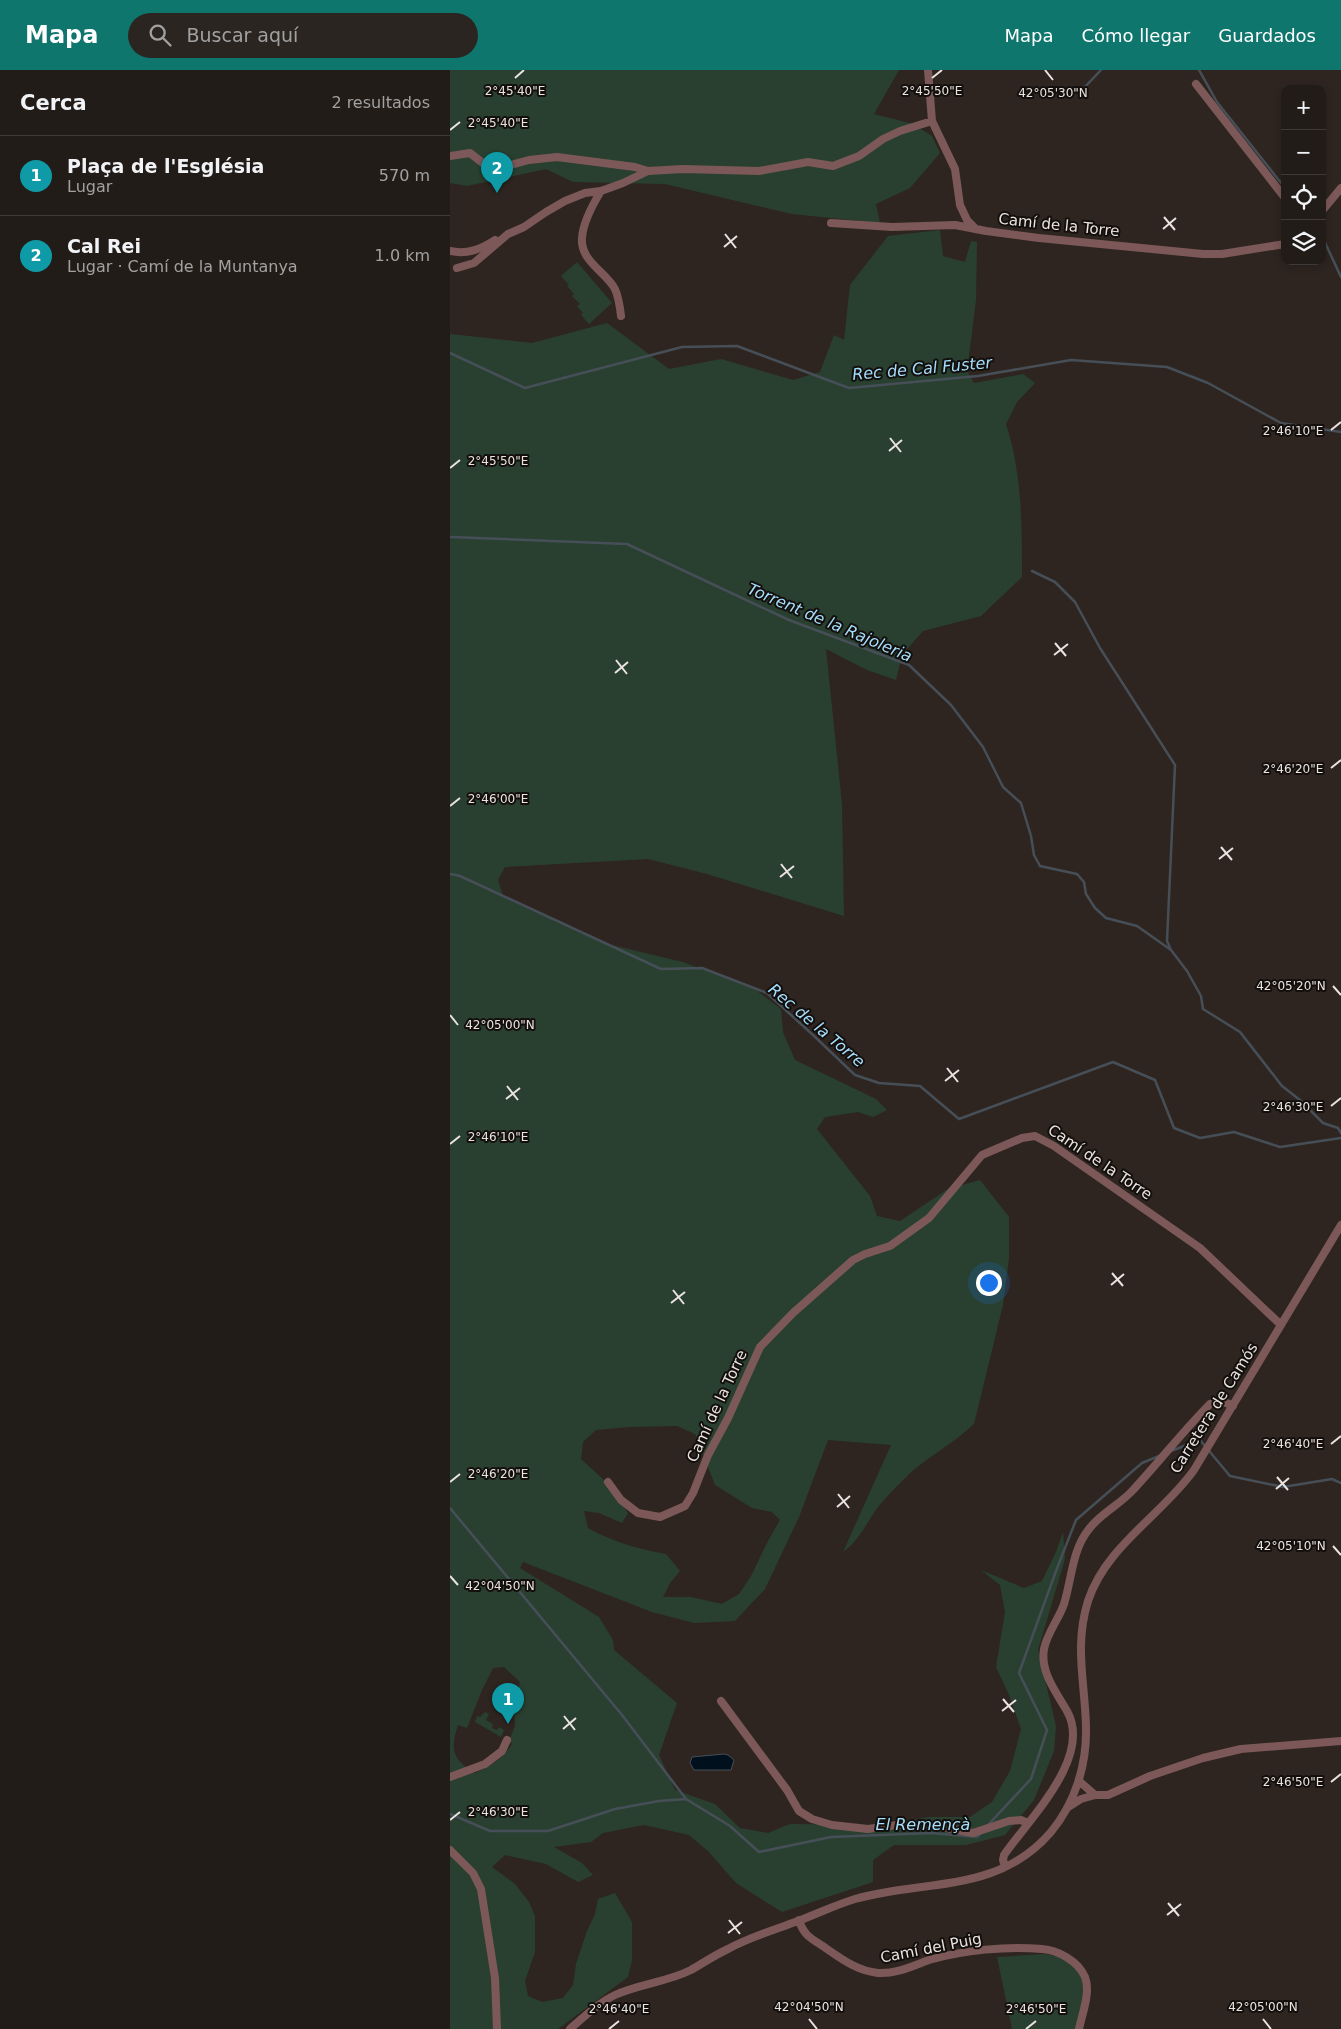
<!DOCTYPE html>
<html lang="es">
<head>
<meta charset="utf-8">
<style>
	:root { --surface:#221c18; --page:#2a2521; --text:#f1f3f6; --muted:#a2a1a2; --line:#3f3a37; --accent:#0f766e }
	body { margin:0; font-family:"DejaVu Sans",sans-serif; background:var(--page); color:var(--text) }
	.controls { position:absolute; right:15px; top:15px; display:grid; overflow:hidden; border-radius:10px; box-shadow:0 2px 8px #0003 }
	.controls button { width:45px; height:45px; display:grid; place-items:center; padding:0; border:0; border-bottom:1px solid var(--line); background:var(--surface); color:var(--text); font:25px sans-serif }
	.you { position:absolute; left:538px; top:1212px; width:18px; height:18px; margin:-12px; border:4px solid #fff; border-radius:50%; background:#1a73e8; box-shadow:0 0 0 8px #1a73e833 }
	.badge { display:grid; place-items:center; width:32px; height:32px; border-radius:50%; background:var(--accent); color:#fff; font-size:16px; font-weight:700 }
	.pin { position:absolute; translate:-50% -41px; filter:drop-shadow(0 1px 2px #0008) }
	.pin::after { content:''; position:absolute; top:26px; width:18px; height:15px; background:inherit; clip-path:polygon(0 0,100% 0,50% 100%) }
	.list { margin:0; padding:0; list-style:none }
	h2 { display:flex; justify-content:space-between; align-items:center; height:65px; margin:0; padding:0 20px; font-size:21px }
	h2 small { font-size:16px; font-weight:400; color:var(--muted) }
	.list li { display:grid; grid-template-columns:32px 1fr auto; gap:15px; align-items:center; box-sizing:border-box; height:80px; padding:0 20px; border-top:1px solid var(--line) }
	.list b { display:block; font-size:19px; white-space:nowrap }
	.list p { margin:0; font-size:16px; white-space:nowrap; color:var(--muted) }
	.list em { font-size:16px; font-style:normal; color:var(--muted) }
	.icon { flex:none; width:28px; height:28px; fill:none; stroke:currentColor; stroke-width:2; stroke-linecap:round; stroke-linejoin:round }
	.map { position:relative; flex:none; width:891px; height:1959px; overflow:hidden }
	header { display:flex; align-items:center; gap:30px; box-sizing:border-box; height:70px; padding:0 25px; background:var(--accent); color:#fff }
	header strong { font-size:24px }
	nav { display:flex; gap:28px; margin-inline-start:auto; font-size:18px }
	.search { width:350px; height:45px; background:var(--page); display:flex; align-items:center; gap:12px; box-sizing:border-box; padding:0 18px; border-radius:28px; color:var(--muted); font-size:19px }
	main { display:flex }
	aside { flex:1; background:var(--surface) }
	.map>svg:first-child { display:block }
	.green { fill:#294030; fill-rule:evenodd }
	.water { fill:#00101c; stroke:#464f57 }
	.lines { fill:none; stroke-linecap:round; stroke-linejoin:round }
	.stream { stroke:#464f57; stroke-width:2.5 }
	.minor { stroke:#7c5958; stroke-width:8 }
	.ticks { fill:none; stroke:#eae3e0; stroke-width:2 }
	.labels { text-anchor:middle; stroke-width:4; stroke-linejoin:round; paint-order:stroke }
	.street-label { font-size:15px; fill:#eae3e0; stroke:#130f0d }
	.water-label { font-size:16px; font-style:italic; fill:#a5defc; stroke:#130f0d }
	.ticks-label { font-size:12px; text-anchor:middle; fill:#eae3e0; stroke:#130f0d; stroke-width:4; stroke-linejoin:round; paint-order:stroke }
</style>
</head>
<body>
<header>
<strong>Mapa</strong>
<div class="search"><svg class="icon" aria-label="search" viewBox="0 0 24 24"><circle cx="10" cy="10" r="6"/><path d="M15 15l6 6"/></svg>Buscar aquí</div>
<nav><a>Mapa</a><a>Cómo llegar</a><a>Guardados</a></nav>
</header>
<main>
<aside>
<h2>Cerca<small>2 resultados</small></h2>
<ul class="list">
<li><span class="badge" style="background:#0f9aa8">1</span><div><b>Plaça de l'Església</b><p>Lugar</p></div><em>570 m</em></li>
<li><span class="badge" style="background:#0f9aa8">2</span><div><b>Cal Rei</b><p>Lugar · Camí de la Muntanya</p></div><em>1.0 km</em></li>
</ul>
</aside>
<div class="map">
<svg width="891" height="1959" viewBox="0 0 891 1959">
	<rect width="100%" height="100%" fill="#2e2520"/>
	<path class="green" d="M0,0h449l-25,44 39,10 19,12 8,17 -30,35 -34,16 4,19 -88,-9 -127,-30 -92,-2 -27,-13 -79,17 -17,-3z
		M490,160l3,26 22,6 6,-21 6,1 -1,58 -9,71 7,12 49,-9 12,9 -18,19 -11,22c16,49 16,101 16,153l-41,39 -58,15 -21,24 -6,25 -29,-10 -41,-21 16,155 2,112 -137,-42 -59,-15 -143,8 -7,13 5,16 100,47 80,19 73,28 25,19 2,23 12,28 81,39 11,11 -14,7 -15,-5 -33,5 -8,12 53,67 7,20 23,5 48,-32 32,-9 29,37v41l-6,47 -29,119c-22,21 -51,35 -72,57 -8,8 -17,17 -24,26 -11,15 -19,34 -35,45l48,-107 -63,-5 -29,77 -34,72 -30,32 -41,2 -42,-11 -129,-50 -3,6 79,49 14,23 1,10 63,53 -18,52 16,35 40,14 25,24 28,5 22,-9 87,1 53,-8h40l22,-15 18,-31 11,-42 -12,-34 -13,-28 9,-55 -5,-27 -19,-15 43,18 18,-7 14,-29 7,-20 2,27 -27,91 18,76 -2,25 -20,49 -29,35 -39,10h-72l-21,15v22l-91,30 -46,-29 -27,-31 -20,-17 -45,-10 -41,8 -12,9 -37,5 28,16 11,12 -15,7 -32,-18 -41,-9 -13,12 23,17 14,18 6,14v36l-10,29 3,15 14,6 21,-4 10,-13 3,-21 11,-33 8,-17 3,-15 17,-6 17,29v38l-4,17 -70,52h-108v-1695l82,9 75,-20 62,46 52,-10 72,21 27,-8 14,-37 10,5 6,-55 38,-49zM227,1356l18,8 20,51 37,23 20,4 8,8 -12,21 -17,35 -12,18 -17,10 -31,-7h-28l7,-14 10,-12 -14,-17c-28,-5 -53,-12 -78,-26l-4,-17 15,2 23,10 6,-10 -22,-31 -25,-23 2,-17 13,-12 33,-3zM54,1597l16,15 -6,25 1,19 -6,15 3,3c-9,14 -22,23 -37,29 -23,-14 -25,-23 -17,-48l9,3 15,-38 11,-22z
		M127,192l35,41 -23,21 -8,-9 2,-2 -6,-7 3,-2 -8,-8 2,-2 -7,-8 2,-1 -8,-9z
		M35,1642l4,2 -3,6 7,4 -1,4 5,2 2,-3 5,3 -3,7 -26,-15 2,-6 3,1z
		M595,1884l26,5 16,29 -8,41h-67l-15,-72z"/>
	<path class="water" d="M274,1684l4,1 6,5 -3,10h-37l-4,-7 2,-6z"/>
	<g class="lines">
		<path class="stream" d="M749,0l18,32 68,86
			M633,19l18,-19
			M872,166l19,41
			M0,283l75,35 157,-41 55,-1 112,42 129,-12 93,-16 96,7 41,16 73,40 60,9
			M0,467l177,7 162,76 120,45 42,40 32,42 20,40 18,16 10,33 3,19 6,11 37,8 7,8 2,12 9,14 11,10 31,8 34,24 16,21 14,25 2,13 37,23 42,54 18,14 23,23 15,5 3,5
			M582,501l23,11 20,20 25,46 75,117 -8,176 4,9
			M0,804l10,2 201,93 41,-1 65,25 46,42 42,40 24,8 41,3 39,33 154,-57 42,18 19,48 26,10 34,-6 46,15 61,-9
			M721,1381l29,-11 30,36 53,11 49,-8 9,4
			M0,1438l172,207 64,84 44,27 29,26 72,-15 100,-4 46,4 4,-4
			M0,1744l40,17h58l67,-22 44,-8 27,-2
			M538,1755l43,-46 16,-49 -28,-57 37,-102 20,-51 66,-57 17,-7"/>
		<path class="minor" d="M478,0l4,51 23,48 5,36 7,15 7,7
			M746,14l89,114
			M0,86l20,-3 18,14 19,-1 22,-6 28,-3 78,10 13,4
			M151,121c-8,13 -18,32 -19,47 -2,23 24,34 33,51 4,9 5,18 6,27
			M872,141l19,-23
			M381,153l61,4 63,-2 31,6 53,7 164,16h19l63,-10
			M0,181c17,4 31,-2 45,-11
			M7,198l17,-5 34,-29 16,-7 22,-15 19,-11 20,-8 16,-2 22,-8 25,-12 35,-2 76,2 49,-9 25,4 26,-10 24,-17 17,-8 32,-10
			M158,1412l13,18 17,13 22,4 25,-11 8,-13 15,-38 20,-37 32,-71 33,-34 60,-53 12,-6 25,-8 39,-28 53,-63 40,-17 13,-2 19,10 146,102 81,77
			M271,1631l66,89 12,21 13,8 20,6 36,4 29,-4h33l43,8 36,-12 12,-1 7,3
			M0,1707l35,-13 17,-13 5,-11
			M629,1711l16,14
			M617,1738l14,-9 14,-4h13l42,-19 53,-18 38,-9 100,-8
			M0,1780l23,23 8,16 14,89 2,51
			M555,1797l-2,-7 1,-5c25,-36 89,-98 63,-144 -11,-19 -27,-39 -23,-62 3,-16 15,-30 20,-45 8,-26 8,-54 25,-75 12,-16 32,-25 45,-40 26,-28 49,-58 76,-85l10,-4 13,6
			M349,1850c5,17 14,19 28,29 16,11 31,22 51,24 19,1 34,-7 51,-13 35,-10 77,-14 113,-11 16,1 36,12 43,28 6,15 -3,37 -6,52
			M120,1959c14,-12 28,-26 45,-34 24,-11 52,-13 76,-25 12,-7 24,-15 37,-21 22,-12 46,-19 70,-28 19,-7 37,-16 57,-22 70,-20 143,-5 196,-67 24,-29 36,-67 35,-105 -1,-45 -12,-81 2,-126 18,-55 74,-86 106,-131l147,-245"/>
	</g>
	<path class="ticks" d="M595,0l8,10M65,8l9,-8M482,8l10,-8M0,60l10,-8M714,147l11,13M713,159l13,-11M275,164l11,14M274,177l13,-11M881,360l10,-8M440,368l11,14M439,381l13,-11M0,398l10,-8M605,573l11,13M604,585l14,-11M166,590l11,14M165,603l13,-11M881,698l10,-8M0,736l10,-8M771,777l11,13M769,789l14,-11M331,794l11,14M330,807l14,-11M883,916l8,9M0,945l8,10M497,998l11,14M495,1011l14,-11M57,1016l11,14M56,1029l14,-11M881,1036l10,-8M0,1074l10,-8M662,1203l11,13M661,1215l13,-11M223,1220l11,14M221,1233l14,-11M881,1374l10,-8M827,1407l11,13M0,1412l10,-8M826,1419l13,-11M388,1424l11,14M387,1437l13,-11M883,1476l8,9M0,1506l8,9M553,1629l11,13M552,1641l14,-11M114,1646l11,14M113,1659l13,-11M881,1712l10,-8M0,1750l10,-8M718,1833l11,13M717,1845l14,-11M279,1850l11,14M278,1863l14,-11M359,1949l8,10M813,1949l8,10M159,1959l10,-8M576,1959l10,-8"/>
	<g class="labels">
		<g class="street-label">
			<text transform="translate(609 155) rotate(6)" y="5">Camí de la Torre</text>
			<text transform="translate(650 1092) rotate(34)" y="5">Camí de la Torre</text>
			<text transform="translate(267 1336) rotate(-65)" y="5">Camí de la Torre</text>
			<text transform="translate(764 1338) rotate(-58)" y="5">Carretera de Camós</text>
			<text transform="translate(481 1878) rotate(-11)" y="5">Camí del Puig</text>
		</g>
		<g class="water-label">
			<text transform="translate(472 298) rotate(-5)" y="6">Rec de Cal Fuster</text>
			<text transform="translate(380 552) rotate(23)" y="6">Torrent de la Rajoleria</text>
			<text transform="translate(367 955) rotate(40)" y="6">Rec de la Torre</text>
			<text x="473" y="1760">El Remençà</text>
		</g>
	</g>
	<g class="ticks-label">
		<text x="65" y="25">2°45'40"E</text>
		<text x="482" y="25">2°45'50"E</text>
		<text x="603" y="27">42°05'30"N</text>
		<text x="48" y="57">2°45'40"E</text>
		<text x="843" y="365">2°46'10"E</text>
		<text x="48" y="395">2°45'50"E</text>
		<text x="843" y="703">2°46'20"E</text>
		<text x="48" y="733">2°46'00"E</text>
		<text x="841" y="920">42°05'20"N</text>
		<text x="50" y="959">42°05'00"N</text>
		<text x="843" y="1041">2°46'30"E</text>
		<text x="48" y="1071">2°46'10"E</text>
		<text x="843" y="1378">2°46'40"E</text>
		<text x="48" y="1408">2°46'20"E</text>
		<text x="841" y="1480">42°05'10"N</text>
		<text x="50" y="1520">42°04'50"N</text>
		<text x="843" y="1716">2°46'50"E</text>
		<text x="48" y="1746">2°46'30"E</text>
		<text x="359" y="1941">42°04'50"N</text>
		<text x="813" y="1941">42°05'00"N</text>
		<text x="169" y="1943">2°46'40"E</text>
		<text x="586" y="1943">2°46'50"E</text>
	</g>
</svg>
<div class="controls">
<button>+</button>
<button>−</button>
<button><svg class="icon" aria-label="locate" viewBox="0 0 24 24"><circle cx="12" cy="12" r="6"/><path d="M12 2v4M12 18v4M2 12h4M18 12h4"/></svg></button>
<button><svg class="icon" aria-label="layers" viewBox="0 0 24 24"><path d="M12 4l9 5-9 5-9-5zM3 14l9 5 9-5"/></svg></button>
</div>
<div class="you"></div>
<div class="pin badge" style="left:58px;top:1654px;background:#0f9aa8">1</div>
<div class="pin badge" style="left:47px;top:123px;background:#0f9aa8">2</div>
</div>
</main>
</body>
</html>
